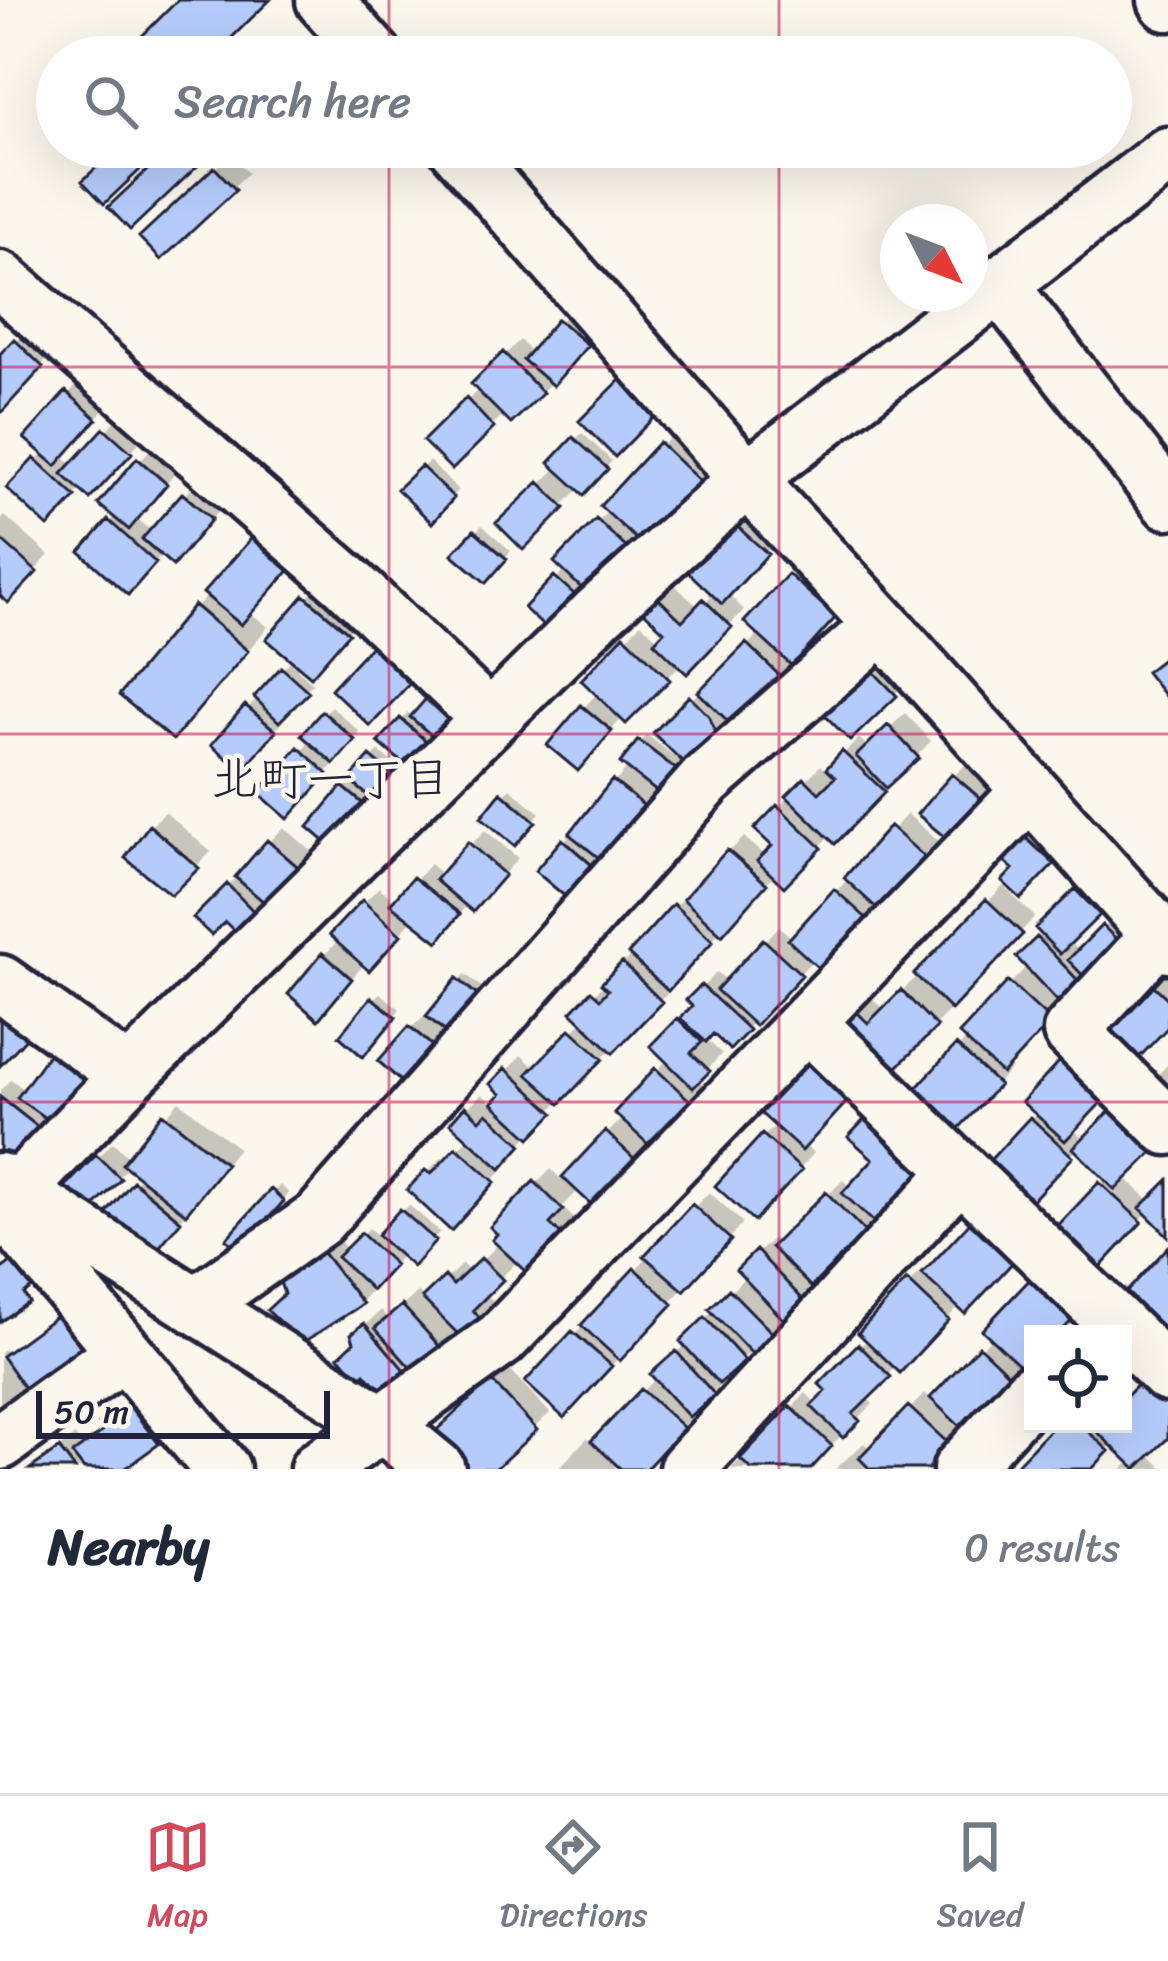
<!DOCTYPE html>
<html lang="en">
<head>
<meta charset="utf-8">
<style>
	:root { --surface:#fff; --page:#f2f2f3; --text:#1f2937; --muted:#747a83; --line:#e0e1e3; --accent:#d1495b }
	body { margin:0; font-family:Sriracha,"Klee One",sans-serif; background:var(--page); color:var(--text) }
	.controls { position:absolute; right:36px; bottom:36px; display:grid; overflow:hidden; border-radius:0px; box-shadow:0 12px 48px #0002 }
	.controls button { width:108px; height:108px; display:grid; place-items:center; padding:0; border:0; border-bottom:3px solid var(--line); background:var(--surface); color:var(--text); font:60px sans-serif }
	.compass { position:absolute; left:880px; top:204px; width:108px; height:108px; border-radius:50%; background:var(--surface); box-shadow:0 12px 48px #0002; rotate:132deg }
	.scale { position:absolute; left:36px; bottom:30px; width:294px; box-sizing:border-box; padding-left:12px; border:6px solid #22223b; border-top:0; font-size:33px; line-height:42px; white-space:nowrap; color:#22223b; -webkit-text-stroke:9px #fbf7ec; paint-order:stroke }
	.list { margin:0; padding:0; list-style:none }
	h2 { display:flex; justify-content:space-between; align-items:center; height:156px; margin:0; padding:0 48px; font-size:51px }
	h2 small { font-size:39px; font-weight:400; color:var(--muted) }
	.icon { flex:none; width:66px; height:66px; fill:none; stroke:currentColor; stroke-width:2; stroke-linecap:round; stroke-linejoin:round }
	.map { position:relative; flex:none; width:1168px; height:1469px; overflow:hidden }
	.search { position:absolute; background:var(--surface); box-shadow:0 12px 48px #0002; left:36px; right:36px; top:36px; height:132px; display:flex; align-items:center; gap:30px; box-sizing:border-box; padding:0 42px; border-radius:66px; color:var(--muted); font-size:45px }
	.sheet { height:324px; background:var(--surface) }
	nav { display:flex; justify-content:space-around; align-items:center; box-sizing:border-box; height:168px; border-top:3px solid var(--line); background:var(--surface); font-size:33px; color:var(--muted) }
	nav a { display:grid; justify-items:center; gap:6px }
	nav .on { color:var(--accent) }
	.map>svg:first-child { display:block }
	.shadow { fill:#0003 }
	.building { fill:#b5ccfb; stroke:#22223b; stroke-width:3 }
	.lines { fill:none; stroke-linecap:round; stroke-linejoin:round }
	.minor-casing { stroke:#22223b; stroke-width:63 }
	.minor { stroke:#fbf7ec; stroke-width:54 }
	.grid { fill:none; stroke:#c2185b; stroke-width:3; stroke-opacity:0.55 }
	.labels { text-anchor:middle; stroke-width:9; stroke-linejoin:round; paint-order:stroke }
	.neighbourhood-label { font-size:48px; fill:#22223b; stroke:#fbf7ec }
</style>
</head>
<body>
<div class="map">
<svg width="1168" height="1469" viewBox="0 0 1168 1469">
	<rect width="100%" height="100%" fill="#fbf7ec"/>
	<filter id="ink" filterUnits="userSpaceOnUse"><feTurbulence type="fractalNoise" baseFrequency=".00833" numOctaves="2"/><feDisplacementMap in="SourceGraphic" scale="24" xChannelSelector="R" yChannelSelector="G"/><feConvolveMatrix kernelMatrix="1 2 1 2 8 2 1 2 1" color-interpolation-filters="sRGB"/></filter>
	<g filter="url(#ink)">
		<path class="shadow" d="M175,147h38l-83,79z
			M231,154l17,19 -87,83 -18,-19z
			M574,306l26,22 -32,39 -57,53 -6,-7 -53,52 -25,-24 53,-53 -5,-4 45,-44 12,13z
			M31,326l25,24 -56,60v-51z
			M83,379l27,24 -48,53 11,10 48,-51 23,22 -39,43 -23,8 -34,35 -38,-35 34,-36 24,-58z
			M676,430l45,42 -128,123 -65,13 38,-39 -7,-7 50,-52z
			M582,433l30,28 -29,30 -3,-3 -57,58 -23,-23 58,-56 -5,-4z
			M154,445l26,22 -44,51 16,14 47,-52 26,23 -37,44 -25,6 -20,23 -59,-24 32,-37 -13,-12z
			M429,461l29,29 -26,28 -31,-29z
			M747,507l33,30 -52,57 16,16 -57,60 -6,-6 -55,55 -3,-2 -31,35 -41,-7 47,-53 -13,-12 56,-57 18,17 9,-9 -21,-20 27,-27 25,24 16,-16 -26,-23z
			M5,516l44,39 -26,29 -23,8v-71z
			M482,525l29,26 -25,28 -29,-25z
			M805,561l44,40 -114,122 -6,-5 -42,43 -4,-3 -27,31 4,2 -72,94 -24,-44 65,-75 11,-24 7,-7 32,25 3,-3 -25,-24 103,-100 30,-57z
			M321,582l40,34 -36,42 -25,6 -3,5 16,14 -28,28 4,3 -33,39 -41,-8 78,-87 -22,-19z
			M209,594l41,18 18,15 -73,86 1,-106z
			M883,652l27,27 -60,58 -26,-28z
			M331,706l29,26 -57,69 -2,-51 10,-10 -6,-5z
			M408,713l30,24 -26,30 -29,-26z
			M905,713l26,28 -96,99 -4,-5 -47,48 -9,-9 -103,108 3,3 -110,110 -61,67 3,3 -42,47 -54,-22 31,-33 5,4 23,-24 -3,-29 15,-14 12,11 11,-11 -10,-10 26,-29 15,14 47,-49 -8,-8 34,-32 66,-74 69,-69 22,19 10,-10 -18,-17 21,-22 42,-42 6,7 32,-34 10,10z
			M379,751l29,25 -55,58 -9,-46z
			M969,761l26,22 -33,38 -8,-45z
			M510,788l30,25 -26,29 -29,-26z
			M165,812l46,40 -40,39 -42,-34 22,-31z
			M1030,813l37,34 -46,48 -4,-26 -21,-20z
			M907,814l36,31 -57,63 -73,52 -83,86 -16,-16 -9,8 17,16 -24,25 14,14 -62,49 -41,46 -29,1 -18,18 19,18 -41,29 -22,7 -33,32 10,10 -32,32 -5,-5 -42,39 -6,-7 -26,23 -29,-50 26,-25 7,9 30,-27 7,8 37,-36 8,8 30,-29 1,-9 -7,-7 57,-58 12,12 60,-64 -5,-5 50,-53 -14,-13 41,-41 -5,-5 27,-28 11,10 51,-56 14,13z
			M284,827l41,36 -80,74 -20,-19h-27z
			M485,830l33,28 -31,35 -19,11 -30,34 -25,-19 -30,33 -18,11 -32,38 -9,-46 15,-15 -6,-6 46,-47 17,15 34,-38 13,11z
			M1092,877l21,21 -44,43 11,11 39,-39 23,22 -52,45 -83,84 5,4 -62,65 -39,-36 57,-59 -5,-4 65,-69 -8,-8 25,-24 -5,-5z
			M1003,886l32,31 -87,92 2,1 -61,60 -45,-46 27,-27 13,13z
			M1156,960l12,11v53l-36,37z
			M465,974l23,18 -62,79 -15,-43 15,-14 3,2z
			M380,993l20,16 -31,37 4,-47z
			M1168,1064v35l-17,-17z
			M11,1079l15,12 50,20 -76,50v-70z
			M891,1097l-18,123 -60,60 5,5 -33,32 6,7 -39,26 -27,25 3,3 -34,31 2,3 -54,57 -23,-6 -6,6h-55l29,-31 6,6 64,-67 12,-18 18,-15 -3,-3 62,-65 9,-21 18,-17 5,6 65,-64 8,8 27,-29z
			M179,1101l59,47 -76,95 -27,-60 7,-7 -13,-10 -44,46 -21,-20 49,-50 17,17z
			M1038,1112l35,17 77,72 18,-17v48l-20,-20 -56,58 -38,-36 53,-56 -29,-30 -55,57 -38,-36z
			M777,1124l37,29 -45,50 -5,-67z
			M280,1185l9,8 -51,53 -8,-7z
			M709,1192l34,31 -109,119 -55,57 -50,-17z
			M409,1205l31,27 -28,30 -9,-8 -42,48 -73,-8 16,-30 28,-33 16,20 21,-23 10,9z
			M988,1208l38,36 -66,61 -60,64 -3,-3 -31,31 7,7 -65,65h-77l15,-15 1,1 59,-62 11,11 13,-13 -7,-7 45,-45 -6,-6 62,-65 4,4z
			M82,1296l28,38 -110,82v-64l4,-3 4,5 13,-13z
			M1033,1334v24l-108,111h-90l29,-26 7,7 54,-57 7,7 61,-64z
			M508,1368l42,45 -60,56 -42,-47z
			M145,1390l27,37 -15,15 -51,27h-72l41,-34 9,12 20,-17 -1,-5 15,-16z
			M1123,1405l45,30 -19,20 15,14h-41l8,-9 -18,-17 -24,26 -67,-5 37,-40h64z
			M1005,1457l12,12h-23z"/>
		<path class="building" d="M178,0h92l-58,57h-55l-18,-18z
			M118,147h46l-60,57 -22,-23z
			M172,147h22l11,12 -75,71 -22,-23z
			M214,167l22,23 -75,70 -22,-23z
			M557,319l31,26 -35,41 -30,-26z
			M14,339l29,28 -43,47v-60z
			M503,352l40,41 -32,31 -40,-40z
			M624,376l36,35 -45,46 -36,-36z
			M66,391l31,28 -41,47 -32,-28z
			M466,398l28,30 -42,42 -29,-29z
			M104,428l28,25 -42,46 -28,-25z
			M573,437l35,32 -24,26 -35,-32z
			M659,442l49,47 -59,62 -49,-45z
			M34,458l42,39 -28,30 -42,-39z
			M137,458l30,26 -38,46 -31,-26z
			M421,466l33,32 -22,25 -35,-34z
			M539,482l26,26 -42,42 -27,-27z
			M182,493l30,26 -39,47 -31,-27z
			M596,519l39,37 -42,43 -39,-37z
			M108,520l48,43 -28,32 -48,-43z
			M730,520l38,34 -46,50 -37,-35z
			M474,530l33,29 -21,24 -34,-29z
			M256,533l37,33 -52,59 -38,-32z
			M0,539l37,33 -29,31 -8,-7z
			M788,574l48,43 -44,49 -48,-44z
			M554,576l31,28 -30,33 -31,-29z
			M304,595l45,38 -38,44 -45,-38z
			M657,597l25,24 21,-22 29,28 -45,47 -33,-32 10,-11 -21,-20z
			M194,605l54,46 -75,89 -54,-45z
			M624,635l46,45 -44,44 -45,-44z
			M746,643l36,35 -47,50 -37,-36z
			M373,644l39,37 -42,45 -39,-37z
			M1168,655v45l-22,-28z
			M866,664l31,32 -47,45 -31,-32z
			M281,667l28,25 -30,30 -25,-25z
			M431,693l34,29 -21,24 -34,-29z
			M689,696l20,20 8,19 -30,31 -34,-33z
			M245,705l31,26 -34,40 -31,-26z
			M581,705l31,26 -34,40 -31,-26z
			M322,711l33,29 -21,24 -33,-29z
			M400,718l33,29 -21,24 -34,-29z
			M888,725l31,33 -33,30 -30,-32z
			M638,740l38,29 -19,23 -37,-29z
			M298,747l30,27 -40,45 -30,-26z
			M842,751l43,41 -50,52 -49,-48 18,-18 15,15 16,-16 -9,-8z
			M370,756l34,29 -21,23 -34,-28z
			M952,774l30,26 -34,40 -31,-26z
			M612,780l35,28 -43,54 -35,-28z
			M342,786l31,26 -35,41 -30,-26z
			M501,792l35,30 -21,24 -34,-29z
			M777,805l45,43 -38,39 -27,-26 15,-15 -18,-17z
			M149,825l50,43 -28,27 -46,-37z
			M890,826l40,36 -47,52 -39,-36z
			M1013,826l41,38 -33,35 -19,-18 11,-12 -22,-20z
			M562,839l38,33 -26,32 -39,-33z
			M267,840l45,39 -32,37 -45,-39z
			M468,842l37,33 -32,37 -38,-32z
			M727,850l40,34 -45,51 -39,-36z
			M413,877l47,37 -22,28 -48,-38z
			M227,884l37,38 -19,19 -20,-19 -14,13 -18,-17z
			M834,889l40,36 -47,51 -39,-36z
			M1075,889l25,26 -40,39 -25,-26z
			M986,899l37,35 -72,76 -37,-36z
			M362,900l39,35 -32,36 -40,-36z
			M673,904l40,37 -45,50 -40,-37z
			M1102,925l27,27 -35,35 -26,-27z
			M1037,937l49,52 -21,20 -49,-52z
			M763,939l39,36 -47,51 -39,-36z
			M322,953l30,26 -34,41 -30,-26z
			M622,962l40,40 -49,51 -42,-41 20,-21 9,8 8,-9 -7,-6z
			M1139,972l29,27v28l-36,38 -42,-40z
			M457,978l27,23 -31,37 -27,-22z
			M1008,981l43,40 -49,53 -43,-40z
			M701,985l48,45 -19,20 -17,-16 -7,8 -26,-24 12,-12 -6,-6z
			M901,990l36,37 -48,48 -49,-51 15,-14 13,13z
			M371,997l25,20 -33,40 -24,-21z
			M7,1013l23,21 -30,32v-46z
			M677,1018l25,24 -11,11 19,18 -17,17 -43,-42z
			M409,1026l33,28 -31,36 -33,-29z
			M570,1029l33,30 -43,45 -33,-30z
			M57,1042l44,33 -39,55 -45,-32z
			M956,1045l43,40 -49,53 -43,-40z
			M1071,1049l43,40 -49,52 -43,-39z
			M803,1052l49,44 -50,55 -48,-44z
			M505,1068l49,45 -24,25 -38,-35 9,-9 -11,-10z
			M655,1068l45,42 -41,44 -45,-41z
			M0,1097l43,34 -33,41 -10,-7z
			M465,1106l15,14 7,-7 35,32 -21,24 -51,-46z
			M1114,1107l42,42 -41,41 -42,-42z
			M874,1109l69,64 -56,61 -45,-41 31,-34 -25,-22z
			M162,1113l64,51 -40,50 -64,-50z
			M1030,1117l43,40 -50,53 -42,-40z
			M605,1131l31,29 -42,47 -32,-30z
			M762,1134l40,36 -48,51 -39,-35z
			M456,1147l39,35 -44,49 -44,-41 18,-20 6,4z
			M96,1155l25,24 -36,37 -25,-24z
			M1168,1180v56l-28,-28z
			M133,1181l48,40 -34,41 -48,-40z
			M534,1181l29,29 -13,14 18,17 -21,23 -7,-6 -14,14 -34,-32 5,-6 -7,-7z
			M1099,1182l43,40 -49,53 -43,-41z
			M271,1189l13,12 -45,50 -13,-12z
			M826,1192l39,40 -54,55 -40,-40z
			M692,1204l39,36 -47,51 -40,-35z
			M400,1209l36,32 -23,26 -36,-32z
			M971,1221l43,40 -49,53 -43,-40z
			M361,1233l34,32 -23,25 -35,-33z
			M316,1244l47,60 -61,39 -35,-33 17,-16 -4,-12 21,-16 -3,-11z
			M1168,1247v85l-6,6 -42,-39z
			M756,1250l49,52 -20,19 -49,-51z
			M18,1257l20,26 -14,11 5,8 -29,20v-52z
			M481,1258l22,22 -30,30 9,10 -19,19 -41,-41 23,-22 8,9z
			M634,1268l39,36 -53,57 -39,-36z
			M1032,1277l43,40 -16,17h-26v28l-8,8 -43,-40z
			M907,1280l42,40 -49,53 -42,-40z
			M729,1289l50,51 -21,20 -49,-51z
			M402,1305l40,44 -26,25 -41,-46z
			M66,1309l31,42 -66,47 -29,-42z
			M705,1317l40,44 -26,23 -39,-43z
			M364,1323l41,48 -20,17 -8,-1 -12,-14 -6,6 -20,-23 15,-14 -3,-8z
			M572,1331l40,35 -48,52 -39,-36z
			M858,1344l33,33 -38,37 7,7 -17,17 -32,-32 15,-15 -7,-7z
			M979,1346l39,37 -49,52 -39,-37z
			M676,1351l39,44 -26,22 -39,-43z
			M1144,1378l24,22v38l-32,31 -41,-39 6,-6h22v-24z
			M491,1380l46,50 -42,39h-37l-29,-32z
			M641,1389l43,39 -38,41h-25l-30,-28z
			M127,1403l32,41 -35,25h-40l-12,-15 30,-22 -3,-8z
			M790,1406l42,40 -21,23h-60l-11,-10z
			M908,1406l42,39 -22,24h-58l-11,-11z
			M1055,1424h25l29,27 -17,18h-69l-6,-5z
			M59,1448l16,21h-45z"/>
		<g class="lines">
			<defs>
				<path id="minor" d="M324,0l51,57
					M1166,0l2,3
					M457,147l290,332 135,146 286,320
					M0,279l347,303 143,137
					M999,284l169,217
					M1159,936l-88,95 97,96
					M0,983l129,92
					M808,1023l360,351
					M0,1181l381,242 56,46
					M16,1192l-5,24 211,253
					M0,1204l16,-12 113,-117 470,-463 148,-133 421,-324
					M196,1305l123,-86 387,-439 176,-155
					M0,1442l124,-90
					M318,1469l183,-130 528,-547
					M687,1469l272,-296
					M961,1469l72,-78"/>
			</defs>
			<use href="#minor" class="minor-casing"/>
			<use href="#minor" class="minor"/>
		</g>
	</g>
	<path class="grid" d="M389,0v57M779,0v57M389,147v1322M779,147v1322M0,367h1168M0,734h1168M0,1102h1168"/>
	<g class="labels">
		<g class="neighbourhood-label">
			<text x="331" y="795">北町一丁目</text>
		</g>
	</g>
</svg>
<div class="controls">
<button><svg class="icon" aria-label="locate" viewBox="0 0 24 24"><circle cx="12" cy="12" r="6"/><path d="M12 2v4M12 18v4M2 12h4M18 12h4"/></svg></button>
</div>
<svg class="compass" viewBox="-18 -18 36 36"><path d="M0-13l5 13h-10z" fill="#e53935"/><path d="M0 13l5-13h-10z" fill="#747a83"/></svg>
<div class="scale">50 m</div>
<div class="search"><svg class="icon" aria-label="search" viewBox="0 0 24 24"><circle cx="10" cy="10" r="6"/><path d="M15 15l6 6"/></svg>Search here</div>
</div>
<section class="sheet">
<h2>Nearby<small>0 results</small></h2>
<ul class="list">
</ul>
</section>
<nav>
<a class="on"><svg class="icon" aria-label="map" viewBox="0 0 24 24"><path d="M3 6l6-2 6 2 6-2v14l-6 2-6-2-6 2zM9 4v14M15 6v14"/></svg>Map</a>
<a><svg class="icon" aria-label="directions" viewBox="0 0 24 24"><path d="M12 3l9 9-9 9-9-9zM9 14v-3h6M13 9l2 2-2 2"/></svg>Directions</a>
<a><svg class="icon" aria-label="saved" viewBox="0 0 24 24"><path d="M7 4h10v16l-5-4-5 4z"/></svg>Saved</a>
</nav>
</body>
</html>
